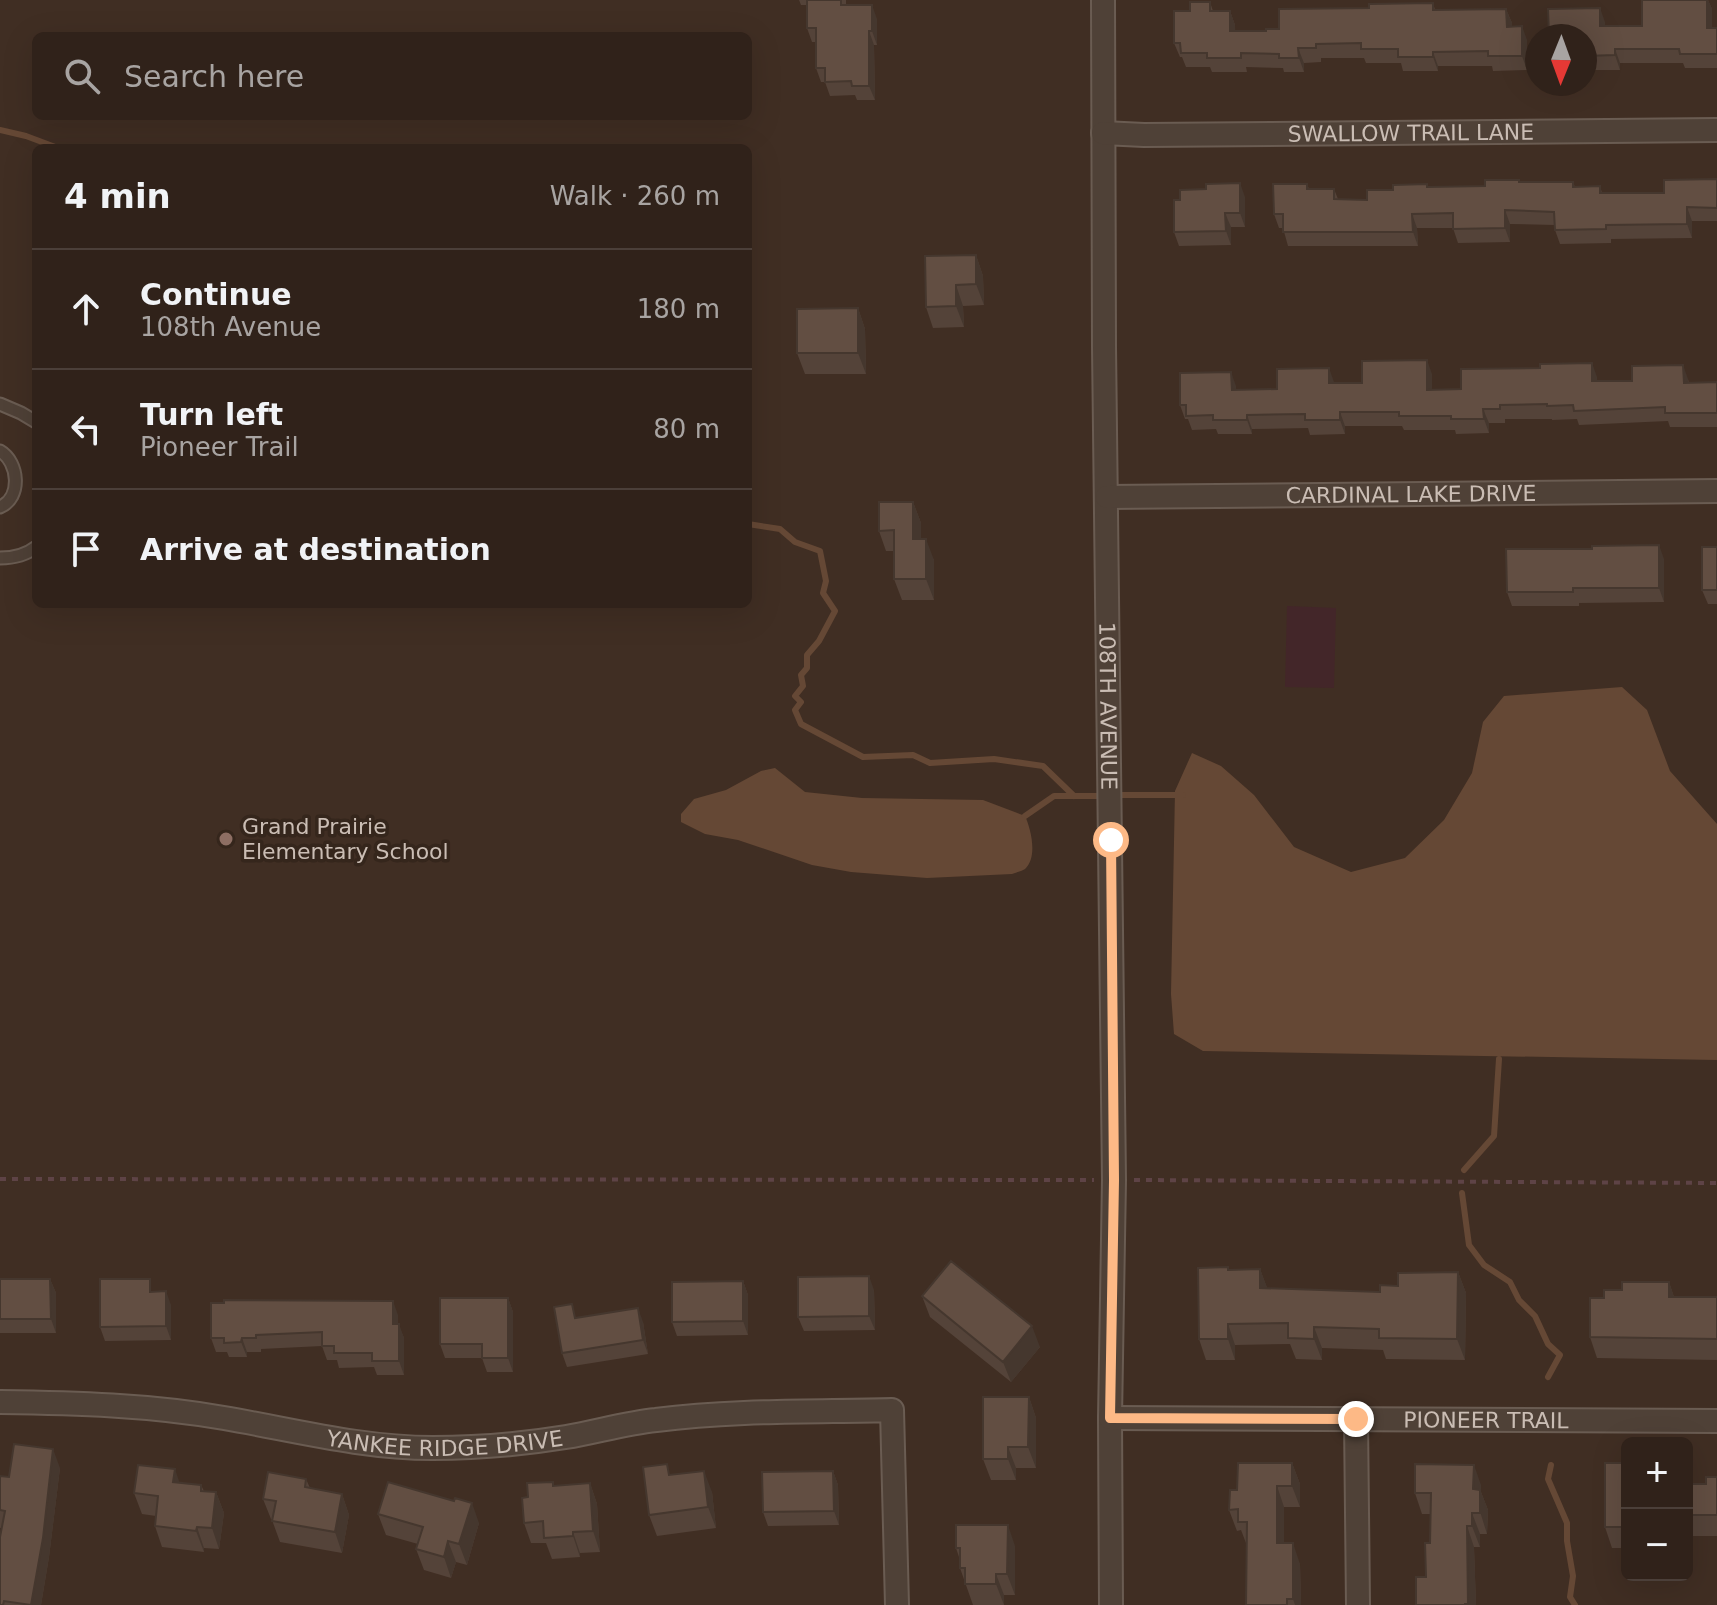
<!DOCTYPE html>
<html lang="en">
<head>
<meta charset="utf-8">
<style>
	:root { --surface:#30221a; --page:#3c2f27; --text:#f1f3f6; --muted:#a8a4a2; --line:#4b3f39 }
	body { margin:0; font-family:"DejaVu Sans",sans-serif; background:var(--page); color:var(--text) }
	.controls { position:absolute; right:24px; bottom:24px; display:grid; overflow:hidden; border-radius:12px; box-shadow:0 8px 32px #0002 }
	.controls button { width:72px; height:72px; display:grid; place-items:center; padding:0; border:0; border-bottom:2px solid var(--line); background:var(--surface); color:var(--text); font:40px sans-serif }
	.compass { position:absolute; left:1525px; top:24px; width:72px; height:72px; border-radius:50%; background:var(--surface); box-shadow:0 8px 32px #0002; rotate:181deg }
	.stop { position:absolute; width:24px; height:24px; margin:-18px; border:6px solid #fdb986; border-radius:50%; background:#fff }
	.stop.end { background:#fdb986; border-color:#fff; box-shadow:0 2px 8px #0008 }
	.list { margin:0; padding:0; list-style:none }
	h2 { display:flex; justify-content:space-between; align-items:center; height:104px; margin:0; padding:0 32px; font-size:34px }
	h2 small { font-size:26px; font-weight:400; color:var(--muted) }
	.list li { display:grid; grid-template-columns:52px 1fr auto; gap:24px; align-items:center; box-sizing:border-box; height:120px; padding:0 32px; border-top:2px solid var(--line) }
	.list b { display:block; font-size:30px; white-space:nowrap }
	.list p { margin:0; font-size:26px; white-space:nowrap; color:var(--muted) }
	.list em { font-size:26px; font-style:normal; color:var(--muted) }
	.icon { flex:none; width:44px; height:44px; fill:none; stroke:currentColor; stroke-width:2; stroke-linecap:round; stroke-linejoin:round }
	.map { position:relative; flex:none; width:1717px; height:1605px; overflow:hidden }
	.search { position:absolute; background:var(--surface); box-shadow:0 8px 32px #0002; left:32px; top:32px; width:720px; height:88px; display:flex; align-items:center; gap:20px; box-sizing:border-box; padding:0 28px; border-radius:12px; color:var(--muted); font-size:30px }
	.panel { position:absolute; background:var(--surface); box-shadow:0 8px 32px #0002; left:32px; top:144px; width:720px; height:464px; border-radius:12px }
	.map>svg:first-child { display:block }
	.green { fill:#432629 }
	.water { fill:#654835 }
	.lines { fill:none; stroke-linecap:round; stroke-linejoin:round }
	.stream { stroke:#654835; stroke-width:6 }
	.lane-casing { stroke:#6a5c52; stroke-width:15 }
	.street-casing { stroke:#6a5c52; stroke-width:26 }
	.path { stroke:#5e4346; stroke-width:4; stroke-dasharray:6 6; stroke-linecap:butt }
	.lane { stroke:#4f4137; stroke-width:11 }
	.street { stroke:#4f4137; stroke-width:22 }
	.wall { fill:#544339 }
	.shaded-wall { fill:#45372e }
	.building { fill:#624e42; stroke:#45372e; stroke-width:2 }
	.route { stroke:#fdb986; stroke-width:10 }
	.education-dot { fill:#8d6e63; stroke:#35261c; stroke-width:3 }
	.labels { text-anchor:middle; stroke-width:7; stroke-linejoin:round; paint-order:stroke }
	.street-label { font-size:22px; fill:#cabdb4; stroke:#35261c }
	.poi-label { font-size:22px; fill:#cabdb4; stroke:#35261c; text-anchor:start }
</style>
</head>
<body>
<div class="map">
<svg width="1717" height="1605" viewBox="0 0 1717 1605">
	<rect width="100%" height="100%" fill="#402e23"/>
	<path class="green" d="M1287,606l49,2 -2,80 -49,-1z"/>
	<path class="water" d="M1622,687l25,23 23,61 47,53v236l-514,-9 -29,-17 -3,-40 4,-203 17,-38 29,13 33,29 40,52 57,25 54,-14 39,-38 28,-47 11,-51 21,-26z
		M775,768l30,24 57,6 121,2 42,16c6,13 13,41 0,53 -3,2 -8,3 -13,5l-85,4 -76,-6 -39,-7 -74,-25 -33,-6 -24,-12v-8l13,-15 32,-9 35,-19z"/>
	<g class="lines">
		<path class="stream" d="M0,130l26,6 32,12
			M748,524l32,5 15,13 25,9 6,30 -3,12 12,18 -16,30 -12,14v13l-6,7 2,11 -8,10 6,6 -6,8 6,14 62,33 50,-2 17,8 64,-4 49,7 31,30
			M1114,795h69
			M1025,816l29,-20h49
			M1464,1170l30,-34 5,-77
			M1462,1193l7,52 15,20 26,17 9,18 16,16 13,28 12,11 -12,22
			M1551,1465l-3,14 19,44v18l6,35 -3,21 5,8"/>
		<defs>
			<path id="lane" d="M0,404l21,9 15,9
				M0,451c19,11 22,47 0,56
				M0,558c12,0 26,-3 36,-11"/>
			<g id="street">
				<path id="s1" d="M1103,0l1,347 10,833 -4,238 1,187"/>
				<path id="s2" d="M1103,133l41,2 573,-5"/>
				<path id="s3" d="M1107,497l610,-6"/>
				<path id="s4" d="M0,1402c75,1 150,3 224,16 70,12 138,30 209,30 45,0 90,-4 133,-11 30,-5 60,-14 90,-17 78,-10 158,-8 236,-10l5,195"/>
				<path id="s5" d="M1110,1418l607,3"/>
				<path d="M1356,1419l2,186"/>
			</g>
		</defs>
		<use href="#lane" class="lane-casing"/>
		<use href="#street" class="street-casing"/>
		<path class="path" d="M0,1179l1094,1
			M1134,1180l583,3"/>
		<use href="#lane" class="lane"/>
		<use href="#street" class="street"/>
	</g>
	<path class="wall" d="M799,0h47v5l31,14v26h-3l1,55h-18l-2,-5 -25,1 -5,-14h-4l-5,-14v-26h-4l-5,-14v-23h-6z
		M1642,0h66l4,9v19h5v40h-32l-2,-5h-63v7h-33l-2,-4v-30l20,-14v4h37z
		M1210,2l3,9h17l5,14v6h31l13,-2 90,-21 64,-5 2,7 71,-1 6,14v3l15,14v30l-34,1 -1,-5h-54v5h-35l-2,-8h-35l-2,-5h-43v4l-17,1v9h-20l-1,-4 -37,-1 1,5h-35l-2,-5h-24l-4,-10h-2l-6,-14 16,-32z
		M1717,179v42h-25v17l-81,1v4l-51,1 -5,-14v-5l-45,-1v18l-52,1 -5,-15h-36l1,18h-130l-5,-18h-4l-5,-14 33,-30 2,5h25l4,10 29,1 26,-10 34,-6 1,3 57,-1 35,-4h53l2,5 25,-1 2,7h62z
		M1245,197v30h-14v18l-52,1 -5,-14z
		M976,255l7,21 1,29 -21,1 1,21 -31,1 -7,-21z
		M858,308l7,21 1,45h-61l-8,-21z
		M1432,374v16l29,-1 136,-12v4l91,-2 1,4 28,-1v45h-47l-2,-6 -89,4 -2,-6 -25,1v-1h-47v4h-16v10l-33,1 -1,-4h-51l-2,-4h-57v8l-35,1 -2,-7 -56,1v5h-34l-2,-5 -24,1 -4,-11h-3l-5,-14 56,-19v4l41,-1 57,-6h28z
		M913,502l8,21v16l13,21v40h-32l-8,-21v-28h-8l-7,-20z
		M1717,547v57h-9l-6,-14z
		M1664,559v43l-85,1v3h-67l-5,-14z
		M1260,1269l7,19 113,4 18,-6 60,-14 8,21 -1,67 -79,-1 -3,-9 -61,-2v12l-26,-1 -6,-15 -55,1v15h-29l-7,-21 30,-69z
		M0,1279h50l6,14v40h-56z
		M743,1281l5,14v40l-71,1 -5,-14z
		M1669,1282l5,15h43v63l-120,-2 -7,-21 14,-39z
		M874,1290l1,40 -71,1 -6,-14z
		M155,1292l16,13v35l-66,1 -5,-14z
		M922,1296l118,51 -29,35 -81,-65z
		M508,1298l5,14v60h-26l-5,-14h-37l-5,-14z
		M398,1315v9l6,14v37h-27l-3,-8 -35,1 -2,-8h-10l-5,-14 -61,3v3h-14v5h-18l-2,-5h-11l-5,-14z
		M577,1318l66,4 5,32 -81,13 -5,-14z
		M1029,1397l7,21v50h-20v12h-25l-8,-21z
		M1292,1463l8,21v23h-16v36l16,21 1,41h-55l1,-62h-1l-5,-13 -4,1 -8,-21 8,-20z
		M1627,1463v85h-15l-7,-21z
		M60,1468l-11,89 -8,48h-41l2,-77h-2v-52l9,1z
		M833,1471l5,14 1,40 -71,1 -5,-14z
		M671,1475l41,17 4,36 -59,8 -8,-21z
		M1717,1477v59h-30v-52h19z
		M306,1479l4,9 32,6 7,21 -7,38 -62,-11 -8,-22 -1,-1 -8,-20z
		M553,1482l1,4 36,-3 7,21 3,48 -20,1v4l-28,2 -6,-16h-15l-7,-20 4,-26z
		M180,1483l21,2 3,6 12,1 8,21 -5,36 -15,-1v4l-42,-5 -7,-21 1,-10 -14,-2 -8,-21z
		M1481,1485v7l7,18 -1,24h-7v13h-6l2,58h-60l10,-28 4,-34 1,-29h-9l-7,-21z
		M378,1514l101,9 -12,42 -11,-3 -5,16 -27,-8 -8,-21 2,-5 -32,-9z
		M1015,1546v49h-11v10h-31l-13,-37v-8l-4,-12z"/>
	<path class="shaded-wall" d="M1707,0h1l4,9v33l-5,-14z
		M872,5l5,14v26l-5,-14z
		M1600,8l5,14v18l-5,-14z
		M1506,9l6,14v18l-5,-14z
		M1230,11l5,14 1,21 -6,-15z
		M1522,26l5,14v30l-5,-14z
		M869,31l5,14 1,55 -6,-14z
		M1298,48l6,15v9l-5,-14z
		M1615,49l5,14v7l-5,-15z
		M1433,52l5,14v5l-5,-14z
		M1240,183l5,14v30l-5,-14z
		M1687,207l5,14v17l-5,-14z
		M1505,210l5,14v18l-5,-14z
		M1225,213l6,14v18l-5,-14z
		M1412,214l5,14 1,18 -5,-14z
		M976,255l7,21 1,29 -8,-21z
		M956,285l7,21 1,21 -8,-21z
		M858,308l7,21 1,45 -8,-21z
		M1427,360l5,14v30l-5,-14z
		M1592,363l5,14v18l-5,-14z
		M1683,365l5,14 1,18 -5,-14z
		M1329,368l5,14v15l-5,-14z
		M1231,372l5,14 1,18 -5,-14z
		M1483,409l6,14v10l-5,-14z
		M1340,412l5,14v8l-5,-14z
		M1247,415l5,14v5l-5,-14z
		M913,502l8,21v37l-8,-21z
		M926,539l8,21v40l-8,-21z
		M1659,545l5,14v43l-5,-14z
		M1260,1269l8,21 -8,-2z
		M1458,1272l8,21 -1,67 -8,-21z
		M869,1276l5,14 1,40 -6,-14z
		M50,1279l6,14v40l-5,-14z
		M743,1281l5,14v40l-5,-14z
		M1669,1282l7,21 -7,-6z
		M166,1291l5,14v35l-5,-14z
		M508,1298l5,14v60l-5,-14z
		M393,1301l5,14v23l-5,-14z
		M638,1308l5,14 5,32 -5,-14z
		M399,1324l5,14v37l-5,-14z
		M1228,1324l7,21v15l-7,-21z
		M1032,1326l8,21 -29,35 -8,-20z
		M1314,1327l8,21v12l-8,-21z
		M242,1338l5,14v5l-6,-15z
		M1029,1397l7,21v50l-8,-21z
		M1008,1447l8,21v12l-8,-21z
		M53,1449l7,19 -11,89 -8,48h-10z
		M1292,1463l8,21v23l-8,-21z
		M1474,1465l7,20v7l7,18 -1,24 -14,-45z
		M175,1469l7,21 -9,-8z
		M704,1471l8,21 4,36 -8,-21z
		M833,1471l5,14 1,40 -5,-14z
		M590,1483l7,21 3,48 -7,-21z
		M1277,1486l7,21v57l-7,-21z
		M216,1492l8,21 -5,36 -7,-21z
		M342,1494l7,21 -7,38 -7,-21z
		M472,1503l7,20 -12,42 -8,-21z
		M1472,1513l8,21v13l-8,-21z
		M1008,1525l7,21v49l-8,-21z
		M1467,1526l7,21 2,58h-7l-1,-1z
		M197,1527l7,21v4l-8,-21z
		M573,1532l7,21v4l-7,-21z
		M448,1541l8,21 -5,16 -7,-21z
		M1293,1543l7,21 1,41h-6l-2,-6z
		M996,1574l8,21v10l-8,-21z"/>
	<path class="building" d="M807,0h34v5h31v26h-3v55h-17l-1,-5 -26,1v-14h-9v-40h-9z
		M1642,0h65v28h10v26h-37l-1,-5h-64v6l-30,1v-20h-36l-1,-27 52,-1v18h42z
		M1190,2h20v9h20v20h36v-2h13v-20l90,-1v-4l64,-1v7l73,-1 1,18 15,-1v30h-34v-5l-55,1v5h-35v-8h-37v-6l-45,1v4h-18l1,10h-20v-4l-38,-1v5h-34v-5h-26l-1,-10h-6v-32h16z
		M1717,179v29l-30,-1v17l-81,1v4l-51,1 -1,-18 -49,-2v18l-52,1v-16l-41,1 1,18h-130v-18h-9l-1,-30h34v5h27v10l33,1v-10h26v-5l34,-1v3l58,-1v-6h34v2h54v5l27,-1v7h64v-13z
		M1240,183v30h-15l1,18 -52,1v-32h6v-10l26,-1v-5z
		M976,255v29l-20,1v21l-30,1 -1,-51z
		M858,308v45h-61v-44z
		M1427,360v30l34,-1v-20l79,-1v-4l52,-1v18h40v-15l51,-1 1,18 33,-1v31h-52v-6l-91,4 -1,-6 -26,1v-2l-47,1v4h-17l1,10h-33v-3h-52v-4h-59v8h-35v-6l-58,1v5h-34v-5l-27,1v-11h-6v-32l51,-1 1,18 45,-1v-20l52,-1v15h33v-22z
		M879,502h34v37h13v40h-32v-49l-15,1z
		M1659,545v43h-86v4h-66l-1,-43h86v-3z
		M1702,547h15v43h-15z
		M951,1261l81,65 -29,36 -81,-66z
		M1228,1267v3l32,-1v19l120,4v-7l18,1v-13l60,-1 -1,67 -78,-1v-9l-65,-2v12l-26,-1v-15l-60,1v15h-29l-1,-71z
		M869,1276v40l-71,1v-40z
		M0,1279h50l1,40h-51z
		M100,1279h50v13l16,-1v35l-66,1z
		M743,1281v40l-71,1v-40z
		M1622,1282h47v15h48v42l-127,-2v-39h14v-8h18z
		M440,1298h68v60h-26v-14h-42z
		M224,1300l169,1v23h6v37h-27v-8h-38v-7h-12v-14l-66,3v3h-14l-1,4 -17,1v-5h-13v-35h13z
		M572,1304l3,14 63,-10 5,32 -81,13 -8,-46z
		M983,1397h46l-1,50h-20v12h-25z
		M14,1444l39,5 -10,89 -12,67 -27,-4 -1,4h-3v-68l5,-26 -5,-1v-34l9,1z
		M1238,1463h54v23h-15v57h16v56h-6v6h-41l1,-83h-9v-13l-9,1 1,-20h7z
		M1605,1463h22v64h-22z
		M667,1464l2,11 35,-4 4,36 -59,8 -6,-48z
		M1415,1464l59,1 -1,24 7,1v23h-8v13h-5l1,78h-3v1h-49v-28h10l-1,-34h5l1,-50h-16z
		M138,1465l37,4 -2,13 28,3v6l15,1 -4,36 -15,-1 -1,4 -41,-5 3,-30 -24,-3z
		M833,1471l1,40 -71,1 -1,-40z
		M268,1472l38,7 -1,8 37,7 -7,38 -63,-11 4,-20 -13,-2z
		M1706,1477h11v38h-30v-31h19z
		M388,1482l66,19 1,-3 17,5 -13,41 -11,-3 -4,16 -28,-8 7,-22 -45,-13z
		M553,1482v4l37,-3 3,48 -20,1v4l-29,2 -1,-17 -19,2 -2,-25 6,-1 -1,-14z
		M956,1525h52l-1,49h-11v10h-31v-16h-5v-20h-4z"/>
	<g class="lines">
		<path class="route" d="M1111,840l3,340 -4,238 246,1"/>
	</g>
	<circle class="education-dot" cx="226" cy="839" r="8"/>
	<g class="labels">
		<g class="street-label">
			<text dy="8" stroke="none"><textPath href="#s2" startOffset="308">SWALLOW TRAIL LANE</textPath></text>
			<text dy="8" stroke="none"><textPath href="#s3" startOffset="304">CARDINAL LAKE DRIVE</textPath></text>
			<text dy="8" stroke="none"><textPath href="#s1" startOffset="706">108TH AVENUE</textPath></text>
			<text dy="8" stroke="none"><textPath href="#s5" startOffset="376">PIONEER TRAIL</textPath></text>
			<text dy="8" stroke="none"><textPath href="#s4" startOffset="448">YANKEE RIDGE DRIVE</textPath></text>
		</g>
		<g class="poi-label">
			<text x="242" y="834">Grand Prairie<tspan x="242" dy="25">Elementary School</tspan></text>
		</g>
	</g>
</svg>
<div class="controls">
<button>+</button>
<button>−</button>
</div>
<svg class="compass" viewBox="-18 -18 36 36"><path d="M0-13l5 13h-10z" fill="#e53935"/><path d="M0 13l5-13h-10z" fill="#a8a4a2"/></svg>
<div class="stop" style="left:1111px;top:840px"></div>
<div class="stop end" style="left:1356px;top:1419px"></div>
<div class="search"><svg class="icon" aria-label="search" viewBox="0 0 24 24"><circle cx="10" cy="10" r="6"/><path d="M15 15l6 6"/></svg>Search here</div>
<section class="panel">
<h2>4 min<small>Walk · 260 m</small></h2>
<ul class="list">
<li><svg class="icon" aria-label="ahead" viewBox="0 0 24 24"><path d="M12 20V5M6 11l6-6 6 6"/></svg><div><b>Continue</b><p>108th Avenue</p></div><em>180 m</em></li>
<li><svg class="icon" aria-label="left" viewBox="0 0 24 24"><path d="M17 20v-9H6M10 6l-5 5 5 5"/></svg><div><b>Turn left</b><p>Pioneer Trail</p></div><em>80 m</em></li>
<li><svg class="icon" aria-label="arrive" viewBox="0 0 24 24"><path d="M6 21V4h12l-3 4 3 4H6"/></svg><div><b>Arrive at destination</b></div></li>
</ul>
</section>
</div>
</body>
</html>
